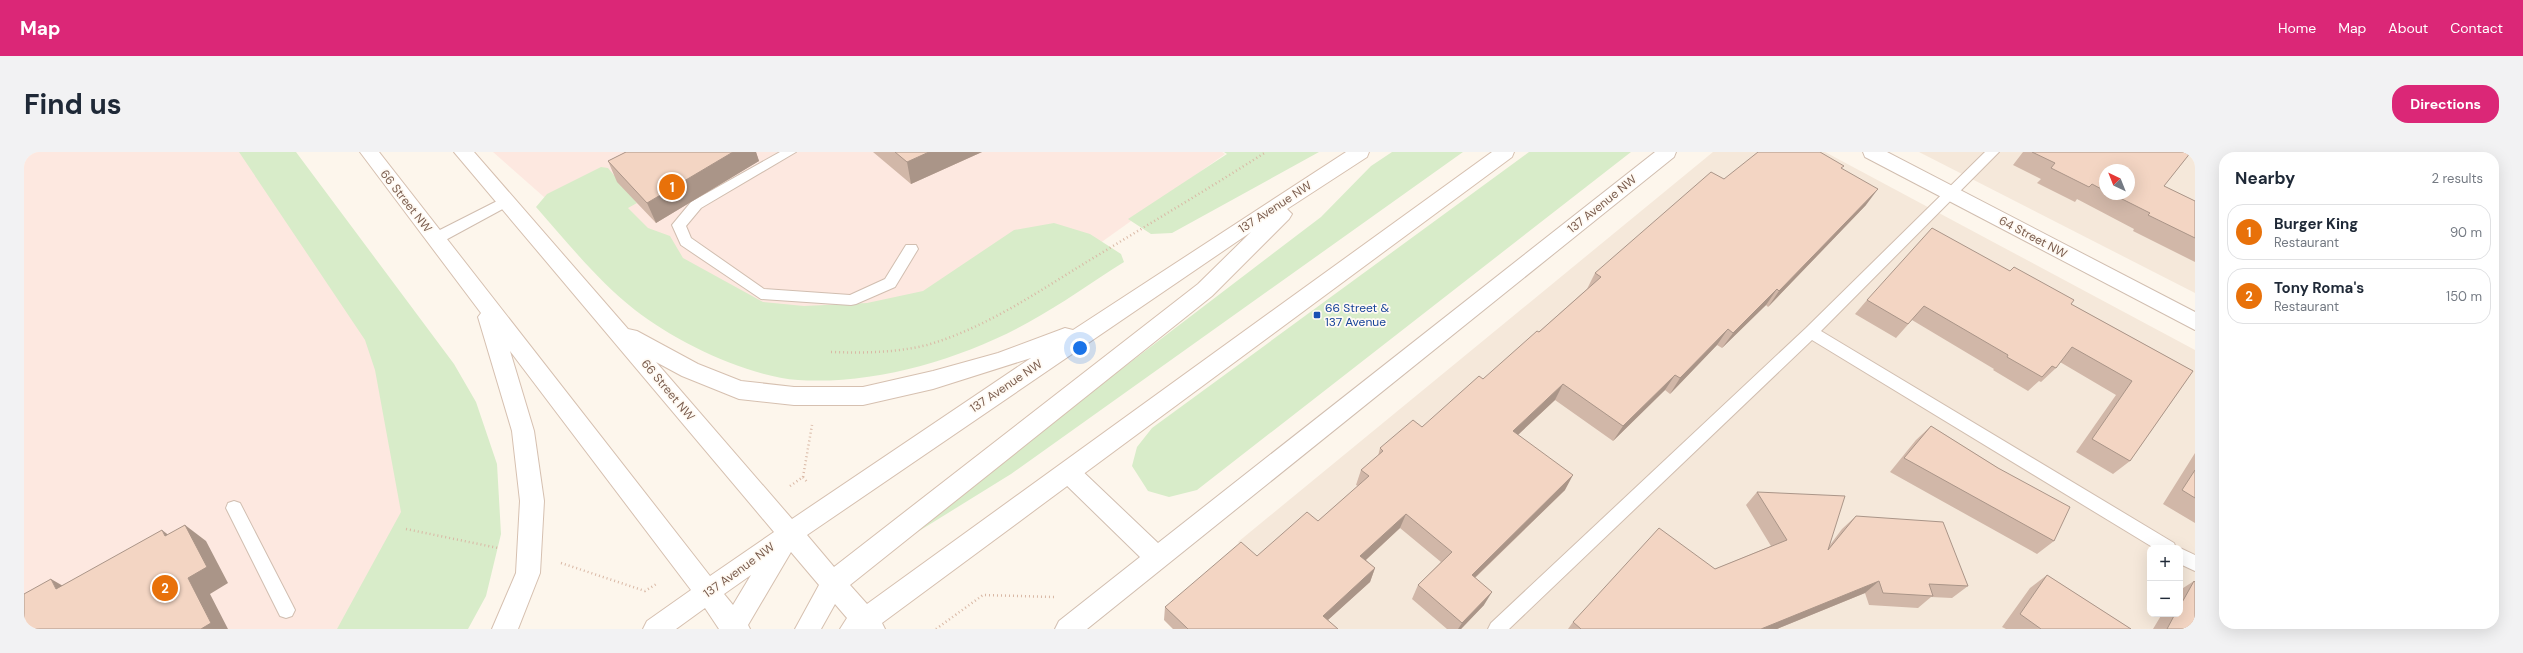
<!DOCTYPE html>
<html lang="en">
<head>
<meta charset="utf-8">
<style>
	:root { --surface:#fff; --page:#f2f2f3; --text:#1f2937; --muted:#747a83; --line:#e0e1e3; --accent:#db2777 }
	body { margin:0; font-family:"DM Sans",sans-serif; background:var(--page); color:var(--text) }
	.controls { position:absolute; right:12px; bottom:12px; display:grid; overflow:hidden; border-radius:8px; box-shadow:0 4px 16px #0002 }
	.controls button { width:36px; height:36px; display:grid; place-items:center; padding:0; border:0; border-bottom:1px solid var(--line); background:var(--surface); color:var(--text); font:20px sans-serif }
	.compass { position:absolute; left:2075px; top:12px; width:36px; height:36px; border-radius:50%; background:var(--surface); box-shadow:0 4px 16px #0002; rotate:317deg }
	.you { position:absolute; left:1056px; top:196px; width:14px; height:14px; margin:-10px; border:3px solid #fff; border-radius:50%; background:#1a73e8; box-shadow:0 0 0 6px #1a73e833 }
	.badge { display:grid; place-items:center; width:26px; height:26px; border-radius:50%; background:var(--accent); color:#fff; font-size:13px; font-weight:700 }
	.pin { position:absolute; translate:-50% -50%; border:2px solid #fff; box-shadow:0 1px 4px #0006 }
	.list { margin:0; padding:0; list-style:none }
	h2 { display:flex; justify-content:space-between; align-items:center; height:52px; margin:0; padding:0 16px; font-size:17px }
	h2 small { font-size:13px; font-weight:400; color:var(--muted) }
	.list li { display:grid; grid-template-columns:26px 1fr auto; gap:12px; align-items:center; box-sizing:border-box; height:56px; margin:0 8px 8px; padding:0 8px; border:1px solid var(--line); border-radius:16px }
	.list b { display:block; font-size:15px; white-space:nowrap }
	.list p { margin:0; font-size:13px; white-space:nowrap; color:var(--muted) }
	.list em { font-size:13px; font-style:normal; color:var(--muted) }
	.map { position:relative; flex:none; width:2171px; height:477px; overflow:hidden; border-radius:16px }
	header { display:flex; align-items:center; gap:24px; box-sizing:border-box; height:56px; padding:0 20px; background:var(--accent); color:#fff }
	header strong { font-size:19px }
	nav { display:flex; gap:22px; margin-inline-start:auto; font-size:14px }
	.intro { display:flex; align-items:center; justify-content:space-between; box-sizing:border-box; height:96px; padding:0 24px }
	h1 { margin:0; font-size:28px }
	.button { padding:10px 18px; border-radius:16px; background:var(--accent); color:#fff; font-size:14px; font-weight:700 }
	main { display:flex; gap:24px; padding:0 24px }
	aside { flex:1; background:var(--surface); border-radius:16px; box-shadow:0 4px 16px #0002 }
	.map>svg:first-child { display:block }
	.residential { fill:#f5e8da; fill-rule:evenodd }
	.commercial { fill:#fde8e0 }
	.green { fill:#d8ecc9 }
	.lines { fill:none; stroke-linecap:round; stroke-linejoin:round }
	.lane-casing { stroke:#d1beb0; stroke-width:2 }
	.street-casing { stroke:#d1beb0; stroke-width:2 }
	.secondary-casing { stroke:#d6c0b0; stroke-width:2 }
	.path { stroke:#d9b8a5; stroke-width:2.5; stroke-dasharray:1 3; stroke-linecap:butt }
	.lane { fill:#fff; fill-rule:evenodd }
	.street { fill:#fff; fill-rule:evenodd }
	.secondary { fill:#fff; fill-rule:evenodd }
	.wall { fill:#d1b7a8; fill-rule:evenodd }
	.shaded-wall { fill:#aa9588 }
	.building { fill:#f3d5c3; stroke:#aa9588 }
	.transit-dot { fill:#1a4fb4; stroke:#fffaf3; stroke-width:1.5 }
	.labels { text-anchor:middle; stroke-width:3.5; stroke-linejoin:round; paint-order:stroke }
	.street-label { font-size:12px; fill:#7a5c4d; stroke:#fffaf3 }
	.transit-label { font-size:12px; fill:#164399; stroke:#fffaf3; text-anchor:start }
</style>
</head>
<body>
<header>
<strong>Map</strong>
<nav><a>Home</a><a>Map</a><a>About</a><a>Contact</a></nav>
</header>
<div class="intro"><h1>Find us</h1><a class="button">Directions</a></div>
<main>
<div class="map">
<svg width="2171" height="477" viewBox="0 0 2171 477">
	<rect width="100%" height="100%" fill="#fdf6ec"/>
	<path class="residential" d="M1689,0h112l370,198v279h-861l-96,-87zM2126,396h30v66h-30z
		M1895,0h276v141zM2081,18h24v24h-24z"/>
	<path class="commercial" d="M0,0h266l181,254 -59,223h-388z
		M469,0h729l3,2 -143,102 -169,79 -266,-47z"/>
	<path class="green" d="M215,0h57l158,212 22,38 21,62 4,70 -15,62 -18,33h-131l64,-117 -26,-142 -10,-30z
		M1200,0h95l-147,81 -21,1 -23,-15 99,-65z
		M1368,0h71l-452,322 -113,70 116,-93 307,-234 50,-51z
		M1505,0h102l-434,338 -28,7 -21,-6 -16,-25 5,-19 15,-19z
		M577,15l7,1 29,35 -9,5 20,20 22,8 13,22 80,44 41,4 63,-3 56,-12 91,-61 40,-7 36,11 31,20 3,8c-32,20 -62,42 -95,60 -66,37 -155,63 -231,58 -52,-4 -122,-38 -163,-70 -38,-30 -68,-68 -99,-103l11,-13z"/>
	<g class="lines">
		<defs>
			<path id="lane" d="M756,0h16l-95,56 -15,18 5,12 73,51 86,6 35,-16 21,-34h10l2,4 -23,38 -39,17 -5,1 -90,-6 -80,-54 -9,-20 19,-23z
				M1961,0h14l-178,179 353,212 2,5h-22l-342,-208 -303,289h-21l3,-6 315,-295z
				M481,45l5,2 2,3 -2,3 -70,38h-10l-2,-4 2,-4z
				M210,349l6,2 52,101 3,6 -3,6 -6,2 -6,-2 -54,-108 2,-5z
				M2155,396h1l15,7v16l-15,-7z"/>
			<path id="street" d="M1631,0h21l-2,5 -587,472h-32l4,-8 81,-64 -80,-78 -4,-7 4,-7 8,-3 8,3 82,78z
				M1839,0h24l308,160v18l-330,-173z"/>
			<path id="secondary" d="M336,0h19l331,424 64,-44 -320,-380h20l154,177 9,2 61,33 43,17 53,6h69l70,-16 65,-18 67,-25 8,2 273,-178h23l-2,5 -80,52 5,5 -3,5 -77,77 -362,289 17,19 625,-452h22l-2,5 -630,466 3,6h-45l7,-11 -12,-14 -14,25h-26l24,-44 -28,-33 -43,73 2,4h-31l-14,-21 -29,21h-33l4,-8 44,-31 -181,-239 24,80 10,70 -4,72 -22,56h-26l24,-56 4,-72 -8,-70 -34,-114 3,-4zM1227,80l-53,52 -364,283 -27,-32zM1007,206l-239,161 -136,-157 26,14 57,23 55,6h69l70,-16zM727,423l-18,30 -9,-11z"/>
		</defs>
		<use href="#lane" class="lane-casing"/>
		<use href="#street" class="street-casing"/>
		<use href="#secondary" class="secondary-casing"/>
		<path class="path" d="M807,200c33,1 63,1 96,-7 59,-17 112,-54 163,-85 59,-36 118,-71 176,-108
			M779,325l9,-52
			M766,334l13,-9 5,6
			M382,377l92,19
			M537,411l84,28 13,-8
			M912,477l47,-34 71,2"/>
		<use href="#lane" class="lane"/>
		<use href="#street" class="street"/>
		<use href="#secondary" class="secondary"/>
	</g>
	<path class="wall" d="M602,0h130l3,9 -103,62 -39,-41 -9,-21z
		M849,0h109l-71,32z
		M1999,0h168l-27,34 31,15v61l-62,-31 1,-2 -57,-30 -2,3 -38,-19 4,-4 -28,-14zM2081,18l24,24h-24z
		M1818,17l24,36 -98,102 -2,-2 -44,43 -5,-3 -47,49 -5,-4 -52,51 -58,-41 -37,35 47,55 -90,88 9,27 -23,24h-14l-35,-30 6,-14 23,-23 -41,-34 -34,32 9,8 -5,14 -42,38 10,9h-165l-9,-9 1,-13 92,-51 61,-35 40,-35 -2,-1 5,-15 17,-14 2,-8 42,-21 61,-48 56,-47 48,-43 8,-16 129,-94z
		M1843,148l204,4 122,67 -63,90 -17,13 -37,-22 40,-57 -56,-33 -4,6 -15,14 -2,-1 -11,10 -35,-21 1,-1 -82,-49 -16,18 -41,-24z
		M1907,274l67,42 56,73 -17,13 -147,-82 26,-32z
		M2171,301v70l-32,-19z
		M1733,340l73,53 12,-16 14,-13 112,70 -16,12 -21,-1 -13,11 -49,-3 -4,-12 -88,36h-209l5,-7 142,-53 56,-23 -25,-41z
		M2023,423l84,54h-125l-4,-2 28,-39z
		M2170,429l1,48h-42l9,-15h18v-24z"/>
	<path class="shaded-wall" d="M709,0h23l3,9 -103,62 -9,-20z
		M905,0h53l-71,32 -4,-22z
		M1854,37l-12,16 -98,102 11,-16z
		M1753,137l-11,16 -44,43 11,-15z
		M1704,177l-11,16 -47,49 10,-16z
		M1651,223l-10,15 -52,51 10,-15z
		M1539,232l-8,16 -49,46 7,-15z
		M1549,323l-8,15 -101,98 8,-13z
		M1382,362l-6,14 -44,41 4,-13z
		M161,373l21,16 22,42 -18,11 18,35h-27l-13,-51z
		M138,378l22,17 -19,-11z
		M1351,416l-5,14 -51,46 4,-12z
		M27,427l26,15 -21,-5z
		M1855,429l-14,12 -88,36h-16z
		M1468,440l-8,13 -23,24h-3l4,-6z"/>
	<path class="building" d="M602,0h107l-86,51 -39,-42z
		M871,0h34l-22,10z
		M1734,0h62l24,14 -3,2 37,21 -99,102 -2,-2 -44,44 -5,-4 -48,49 -5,-3 -52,51 -60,-42 -50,47 60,44 -101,100 20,17 -30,31 -44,-38 34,-33 -46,-38 -46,42 15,12 -52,48 15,13h-150l-23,-22 76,-65 16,14 50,-44 11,9 51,-45 -8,-6 22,-19 -3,-3 33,-28 9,7 57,-51 4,3 54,-48 2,1 62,-55 -6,-4 116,-101 13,7z
		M2008,0h159l-27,34 31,15v37l-47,-23 2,-2 -38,-19h17v-24h-24v21l-13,-7 -3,3 -38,-19 4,-5z
		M1908,76l78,43 4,-4 60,33 -3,4 122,67 -63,90 -38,-22 40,-58 -60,-34 -16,21 -4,-2 -10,11 -35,-20 1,-2 -84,-49 -16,18 -41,-24z
		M1907,274l67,42 72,39 -16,34 -150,-83z
		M2171,318v28l-13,-8z
		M1733,340l88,4 -17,54 28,-34 87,6 25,64 -39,-2 4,12 -50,-3 -4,-12 -118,48h-180l-8,-7 86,-94 56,41 72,-29z
		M161,373l22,42 -19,11 23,45 -10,6h-177v-35l27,-15 5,10 106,-59 3,6z
		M2023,423l84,54h-90l-21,-15z
		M2170,429l1,1v47h-28l8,-15h5v-8z"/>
	<rect class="transit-dot" x="1289" y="159" width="8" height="8" rx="2"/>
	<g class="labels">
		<g class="street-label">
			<text transform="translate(382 49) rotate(52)" y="4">66 Street NW</text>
			<text transform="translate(1578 52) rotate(-39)" y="4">137 Avenue NW</text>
			<text transform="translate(1251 55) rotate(-33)" y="4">137 Avenue NW</text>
			<text transform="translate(2009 85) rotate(28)" y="4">64 Street NW</text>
			<text transform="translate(982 234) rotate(-34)" y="4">137 Avenue NW</text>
			<text transform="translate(644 238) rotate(50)" y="4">66 Street NW</text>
			<text transform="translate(715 418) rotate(-36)" y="4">137 Avenue NW</text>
		</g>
		<g class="transit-label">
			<text x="1301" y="160">66 Street &amp;<tspan x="1301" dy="14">137 Avenue</tspan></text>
		</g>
	</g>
</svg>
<div class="controls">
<button>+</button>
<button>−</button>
</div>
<svg class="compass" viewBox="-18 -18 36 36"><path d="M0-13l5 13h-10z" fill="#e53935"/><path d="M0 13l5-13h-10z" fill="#747a83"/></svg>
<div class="you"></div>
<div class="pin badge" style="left:648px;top:35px;background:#e8710a">1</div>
<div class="pin badge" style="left:141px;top:436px;background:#e8710a">2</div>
</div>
<aside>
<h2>Nearby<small>2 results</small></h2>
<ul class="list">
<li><span class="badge" style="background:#e8710a">1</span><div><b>Burger King</b><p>Restaurant</p></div><em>90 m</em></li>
<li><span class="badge" style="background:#e8710a">2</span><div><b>Tony Roma's</b><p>Restaurant</p></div><em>150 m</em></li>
</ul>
</aside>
</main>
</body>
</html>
